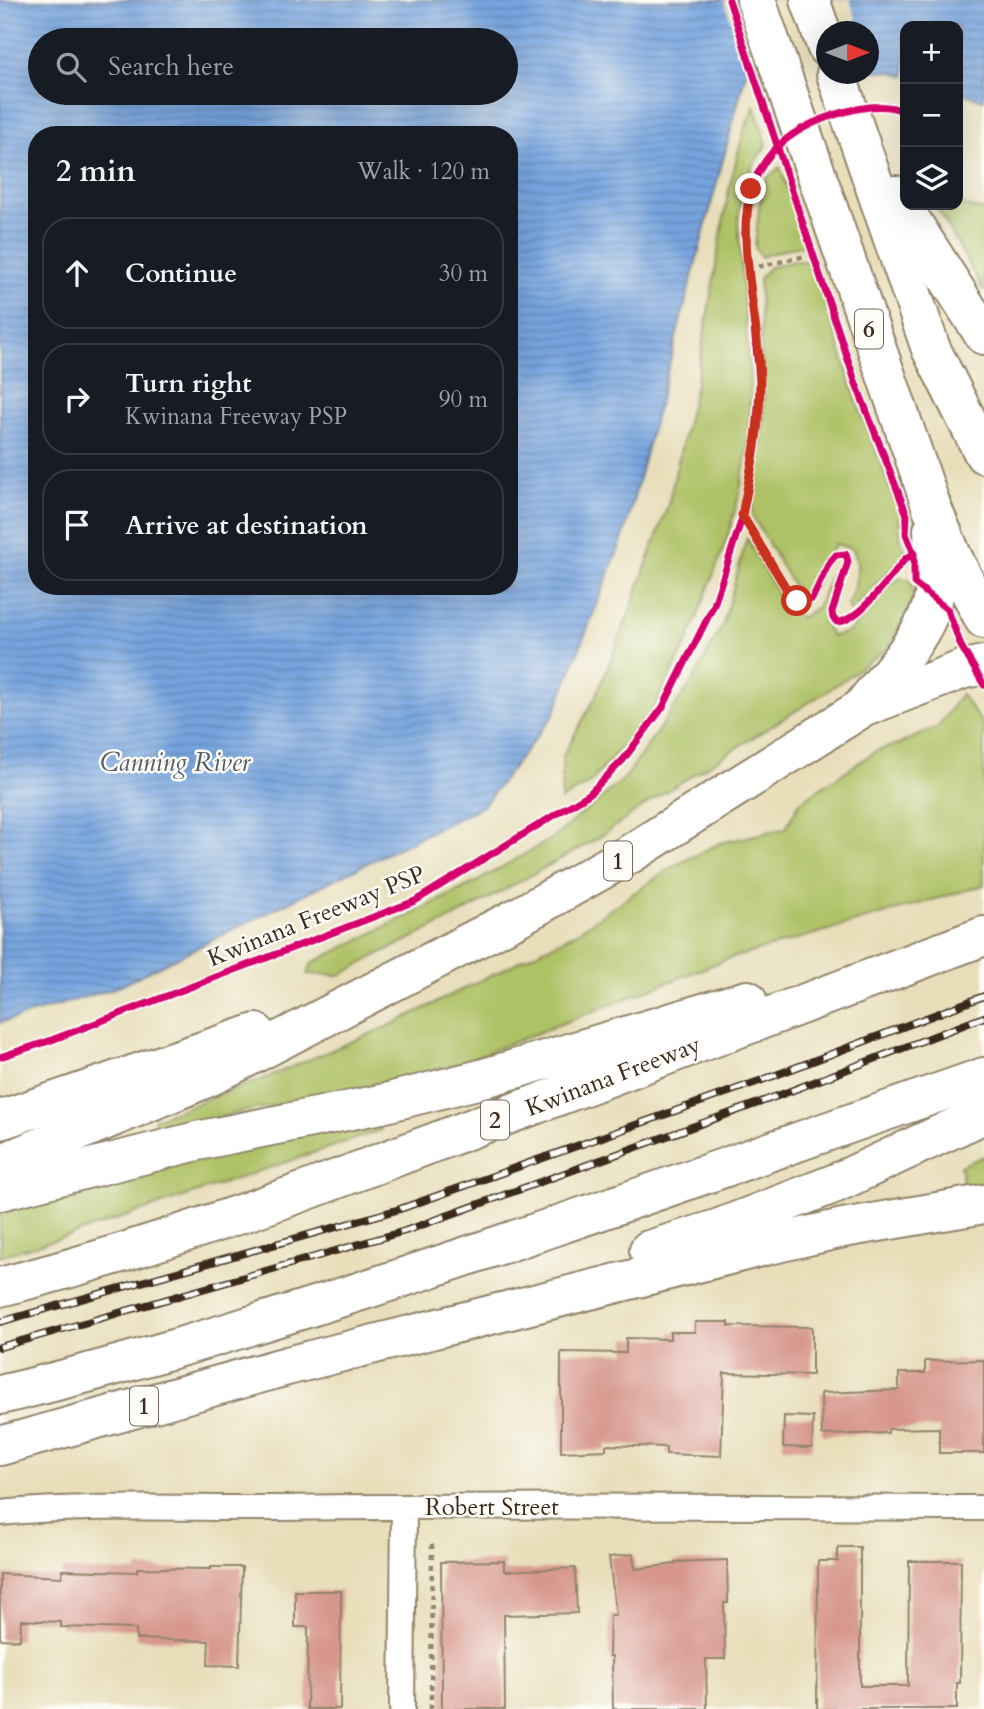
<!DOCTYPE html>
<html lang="en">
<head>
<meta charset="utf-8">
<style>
	:root { --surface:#171b24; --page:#20242c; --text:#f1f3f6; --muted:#9ea1a6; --line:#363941 }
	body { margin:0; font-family:Cardo,serif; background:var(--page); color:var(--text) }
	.controls { position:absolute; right:21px; top:21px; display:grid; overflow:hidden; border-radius:14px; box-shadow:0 7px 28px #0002 }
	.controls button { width:63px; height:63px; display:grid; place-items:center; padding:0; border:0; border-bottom:2px solid var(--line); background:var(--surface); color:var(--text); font:35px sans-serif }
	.compass { position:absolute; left:816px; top:21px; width:63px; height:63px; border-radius:50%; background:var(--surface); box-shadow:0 7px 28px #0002; rotate:90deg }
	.stop { position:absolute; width:21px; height:21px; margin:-16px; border:5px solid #c8321e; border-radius:50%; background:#fff }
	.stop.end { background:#c8321e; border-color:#fff; box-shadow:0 2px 7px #0008 }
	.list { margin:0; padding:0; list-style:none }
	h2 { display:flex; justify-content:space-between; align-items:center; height:91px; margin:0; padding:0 28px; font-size:30px }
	h2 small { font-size:23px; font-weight:400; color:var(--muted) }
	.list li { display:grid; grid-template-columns:46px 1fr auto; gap:21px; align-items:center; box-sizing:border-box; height:112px; margin:0 14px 14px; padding:0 14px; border:2px solid var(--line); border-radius:28px }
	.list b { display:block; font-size:26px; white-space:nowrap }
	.list p { margin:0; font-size:23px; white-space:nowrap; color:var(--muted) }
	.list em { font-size:23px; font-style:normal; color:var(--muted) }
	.icon { flex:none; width:38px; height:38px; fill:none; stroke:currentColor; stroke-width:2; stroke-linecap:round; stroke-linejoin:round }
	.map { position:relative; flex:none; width:984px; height:1709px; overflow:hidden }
	.search { position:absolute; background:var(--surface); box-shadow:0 7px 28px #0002; left:28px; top:28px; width:490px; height:77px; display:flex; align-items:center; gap:18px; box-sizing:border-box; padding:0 24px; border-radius:38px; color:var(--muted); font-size:26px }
	.panel { position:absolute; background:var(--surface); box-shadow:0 7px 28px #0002; left:28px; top:126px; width:490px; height:469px; border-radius:28px }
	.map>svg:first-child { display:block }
	.grass { fill:#aec165; stroke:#747642; stroke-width:2 }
	.water { fill:url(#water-rules); stroke:#58677e; stroke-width:2; fill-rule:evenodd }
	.pier { fill:#e8deba }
	.building { fill:#d7978d }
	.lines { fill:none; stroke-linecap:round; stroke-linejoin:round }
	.street-casing { stroke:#92846c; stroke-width:28 }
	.highway-casing { stroke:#92846c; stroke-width:42 }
	.path { stroke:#92846c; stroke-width:4.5; stroke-dasharray:5 5; stroke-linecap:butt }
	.street { stroke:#fff; stroke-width:24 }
	.highway { stroke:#fff; stroke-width:38 }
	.rail-casing { stroke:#3b2a1e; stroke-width:8 }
	.rail { stroke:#fdfcf7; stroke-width:5; stroke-dasharray:16; stroke-linecap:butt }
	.cycleway-casing { stroke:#fdfcf7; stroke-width:11 }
	.cycleway { stroke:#d6006c; stroke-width:7 }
	.route { stroke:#c8321e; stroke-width:9 }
	.labels { text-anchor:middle; stroke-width:5; stroke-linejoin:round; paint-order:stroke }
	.shield { fill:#fdfcf7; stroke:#75695f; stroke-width:2 }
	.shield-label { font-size:23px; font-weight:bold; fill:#3b2a1e }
	.street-label { font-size:24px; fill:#3b2a1e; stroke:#fdfcf7 }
	.water-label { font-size:26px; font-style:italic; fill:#535b6b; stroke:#fdfcf7 }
</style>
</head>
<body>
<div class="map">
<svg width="984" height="1709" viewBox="0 0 984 1709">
	<defs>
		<pattern id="water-rules" width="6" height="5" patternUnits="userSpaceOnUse" patternTransform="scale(1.75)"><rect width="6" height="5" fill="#76a4df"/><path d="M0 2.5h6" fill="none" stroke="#6286b4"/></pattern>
	</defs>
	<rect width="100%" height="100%" fill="#fdfcf7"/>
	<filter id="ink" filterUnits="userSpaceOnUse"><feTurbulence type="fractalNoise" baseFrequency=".0143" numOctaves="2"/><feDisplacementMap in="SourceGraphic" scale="14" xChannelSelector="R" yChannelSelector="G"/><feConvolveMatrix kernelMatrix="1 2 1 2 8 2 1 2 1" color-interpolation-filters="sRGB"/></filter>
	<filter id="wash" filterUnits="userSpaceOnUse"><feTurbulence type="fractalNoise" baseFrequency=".00686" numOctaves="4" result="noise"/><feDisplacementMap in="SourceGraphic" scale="28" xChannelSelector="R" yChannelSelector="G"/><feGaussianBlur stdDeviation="1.57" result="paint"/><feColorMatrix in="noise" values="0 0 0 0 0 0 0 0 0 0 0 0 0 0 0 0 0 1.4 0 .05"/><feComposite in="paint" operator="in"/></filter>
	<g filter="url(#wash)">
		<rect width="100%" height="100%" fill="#e8deba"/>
		<path class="grass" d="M754,106l13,38 -13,19 -11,26 -5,32 12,158v54l-11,63 -13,46 -38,99 -35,69 -62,72 -30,18 2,-44 33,-60 34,-85 38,-106 28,-121 33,-196 14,-54z
			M780,167l27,79 -18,2 -28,9 -6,-10 4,-39 7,-29z
			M958,204l26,6v82l-48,-87z
			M794,261h18l5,13 38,123 45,117v23l6,16 -56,58 -3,-5c8,-19 15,-38 6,-57l-17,-5 -14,20 -7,22 -8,9 -9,-1 -46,-79 12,-97 -5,-140 11,-11z
			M747,538l33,60 21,20 17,-12 12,-30 9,-10 -16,57 9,13 17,-4 43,-50 9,-4 10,2 3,14 -9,23 -17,31 -59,42 -178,111 -54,38 -142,78 -78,38 -36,20 -34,-1 5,-11 164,-81 77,-44 72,-60 70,-101 28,-53z
			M961,694l23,32v159l-259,75 -267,104 -128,32 -85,15 -87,22 -4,-14 109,-40 128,-54 185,-92 94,-65 50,-25 66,-15 13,-25 77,-52 23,-7 39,-17z
			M372,1116l9,14 -316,107 -65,19v-53z
			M984,1156v32l-19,4 -5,-26z"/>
		<path class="water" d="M0,0h984v100l-26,-8v-66h-53v50l-12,-4 -24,-2v-38h-42l-78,29 -125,474 -70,179 -71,92 -368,182 -115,35zM40,40h466v53h-466zM37,135h472v451h-472z"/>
		<path class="pier" d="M724,0h126l10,31 -33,1v38l-76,-6 -2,10z"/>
		<g id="blocks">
			<path class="building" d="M695,1322h34v4l83,1v48l-88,-2 -3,83 -55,-2v-7l-60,-2v5l-45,2v-100l65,1v-15l44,1v-7h25z
				M984,1360v93h-45v-25l-51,1v4l-66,2 -1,-42 78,-3v-17h26v-12z
				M784,1416l29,1 -1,31 -29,-1z
				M838,1547h22v139h48l1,-125h52l-1,122h-3v26h-140l1,-148h20z
				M633,1554l2,15 40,-5v-2l52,-2 1,43h-4l1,56h-19l1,50h-94l-1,-53h-3l1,-41h6l-7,-58z
				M504,1561v10l71,-3 2,45 -73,2 1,94h-63l-1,-147z
				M211,1567h31l-3,99 -31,-1 1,-24 -73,-2v-10l-75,-2v-5l-40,-2 -1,20 -20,-1v-65l62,3v-7l75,2v-4l74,1z
				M295,1591h46l-1,118h-33l1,-82h-13z"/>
		</g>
	</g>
	<g filter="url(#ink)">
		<use href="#blocks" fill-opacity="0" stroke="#92846c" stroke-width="2"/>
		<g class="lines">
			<defs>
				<path id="street" d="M0,1513c95,-9 190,-4 285,-5 233,-3 466,-1 699,0
					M402,1709l2,-202"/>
				<path id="highway" d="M756,0l176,508 21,50 31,61
					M810,0l17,48
					M836,74l95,275 53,105
					M895,195l89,140
					M863,706c22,-28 62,-70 70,-105 5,-23 1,-48 0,-71
					M0,1120l256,-87
					M0,1164l209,-87 309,-160 112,-63 232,-146 102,-39 20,-4
					M0,1191l197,-50 184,-37 100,-25 266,-79
					M649,1250l68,-21 119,-46 148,-69
					M0,1287c104,-26 205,-60 305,-96l679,-255
					M0,1395c120,-28 238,-65 355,-102 211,-68 420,-144 629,-216
					M0,1446l287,-80 486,-122 70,-16 141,-24"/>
			</defs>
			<use href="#street" class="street-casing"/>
			<use href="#highway" class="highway-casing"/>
			<path class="path" d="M749,269l65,-15
				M431,1709l1,-169"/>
			<use href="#street" class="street"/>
			<use href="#highway" class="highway"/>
			<defs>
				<path id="rail" d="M0,1322l400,-113 376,-134 208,-79
					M0,1347l405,-116 375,-136 204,-78"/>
			</defs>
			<use href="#rail" class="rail-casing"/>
			<use href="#rail" class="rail"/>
			<defs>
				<path id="cycleway" d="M729,0l126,381 52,134 -1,19 8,20v29l34,27 13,36 23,39
					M742,515l47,78c8,8 12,11 23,6l17,-36 7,-8 10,-1 2,8 -16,50 1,6 4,4c22,0 54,-47 69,-64l8,-4
					M0,1057l49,-16 366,-140 174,-107 34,-34 40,-53 51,-102 28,-87 13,-67 5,-65 -15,-151c0,-71 37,-107 103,-124 19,-5 40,-8 57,1"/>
			</defs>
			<use href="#cycleway" class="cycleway-casing"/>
			<use href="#cycleway" class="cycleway"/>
		</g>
	</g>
	<g class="lines" filter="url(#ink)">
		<path class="route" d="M751,189c-15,66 10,132 9,198 0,44 -10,86 -18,128l47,78 8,8"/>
	</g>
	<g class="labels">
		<g class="shield">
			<rect x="855" y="309.5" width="28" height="39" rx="5"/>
			<rect x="604" y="841.5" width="28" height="39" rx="5"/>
			<rect x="481" y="1100.5" width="28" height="39" rx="5"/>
			<rect x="130" y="1386.5" width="28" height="39" rx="5"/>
		</g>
		<g class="shield-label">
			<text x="869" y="337">6</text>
			<text x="618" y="869">1</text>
			<text x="495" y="1128">2</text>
			<text x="144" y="1414">1</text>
		</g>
		<g class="street-label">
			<text transform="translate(316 916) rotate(-22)" y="8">Kwinana Freeway PSP</text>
			<text transform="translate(613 1076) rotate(-21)" y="8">Kwinana Freeway</text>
			<text x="492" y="1515">Robert Street</text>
		</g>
		<g class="water-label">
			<text x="175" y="771">Canning River</text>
		</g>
	</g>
</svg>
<div class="controls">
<button>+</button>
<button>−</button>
<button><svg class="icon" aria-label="layers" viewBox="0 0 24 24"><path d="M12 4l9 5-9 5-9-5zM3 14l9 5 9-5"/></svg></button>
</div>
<svg class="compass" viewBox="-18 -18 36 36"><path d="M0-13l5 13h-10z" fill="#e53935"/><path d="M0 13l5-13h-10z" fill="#9ea1a6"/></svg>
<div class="stop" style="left:797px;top:601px"></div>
<div class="stop end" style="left:751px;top:189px"></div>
<div class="search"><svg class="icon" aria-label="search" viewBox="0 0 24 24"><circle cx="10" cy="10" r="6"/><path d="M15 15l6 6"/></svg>Search here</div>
<section class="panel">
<h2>2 min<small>Walk · 120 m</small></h2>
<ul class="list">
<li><svg class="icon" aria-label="ahead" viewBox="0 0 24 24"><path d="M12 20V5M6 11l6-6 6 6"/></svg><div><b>Continue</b></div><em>30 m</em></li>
<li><svg class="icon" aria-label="right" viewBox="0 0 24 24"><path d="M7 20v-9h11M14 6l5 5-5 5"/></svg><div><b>Turn right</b><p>Kwinana Freeway PSP</p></div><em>90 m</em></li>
<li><svg class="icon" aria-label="arrive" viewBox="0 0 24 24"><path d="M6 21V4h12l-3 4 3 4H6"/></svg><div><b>Arrive at destination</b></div></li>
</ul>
</section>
</div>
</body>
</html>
